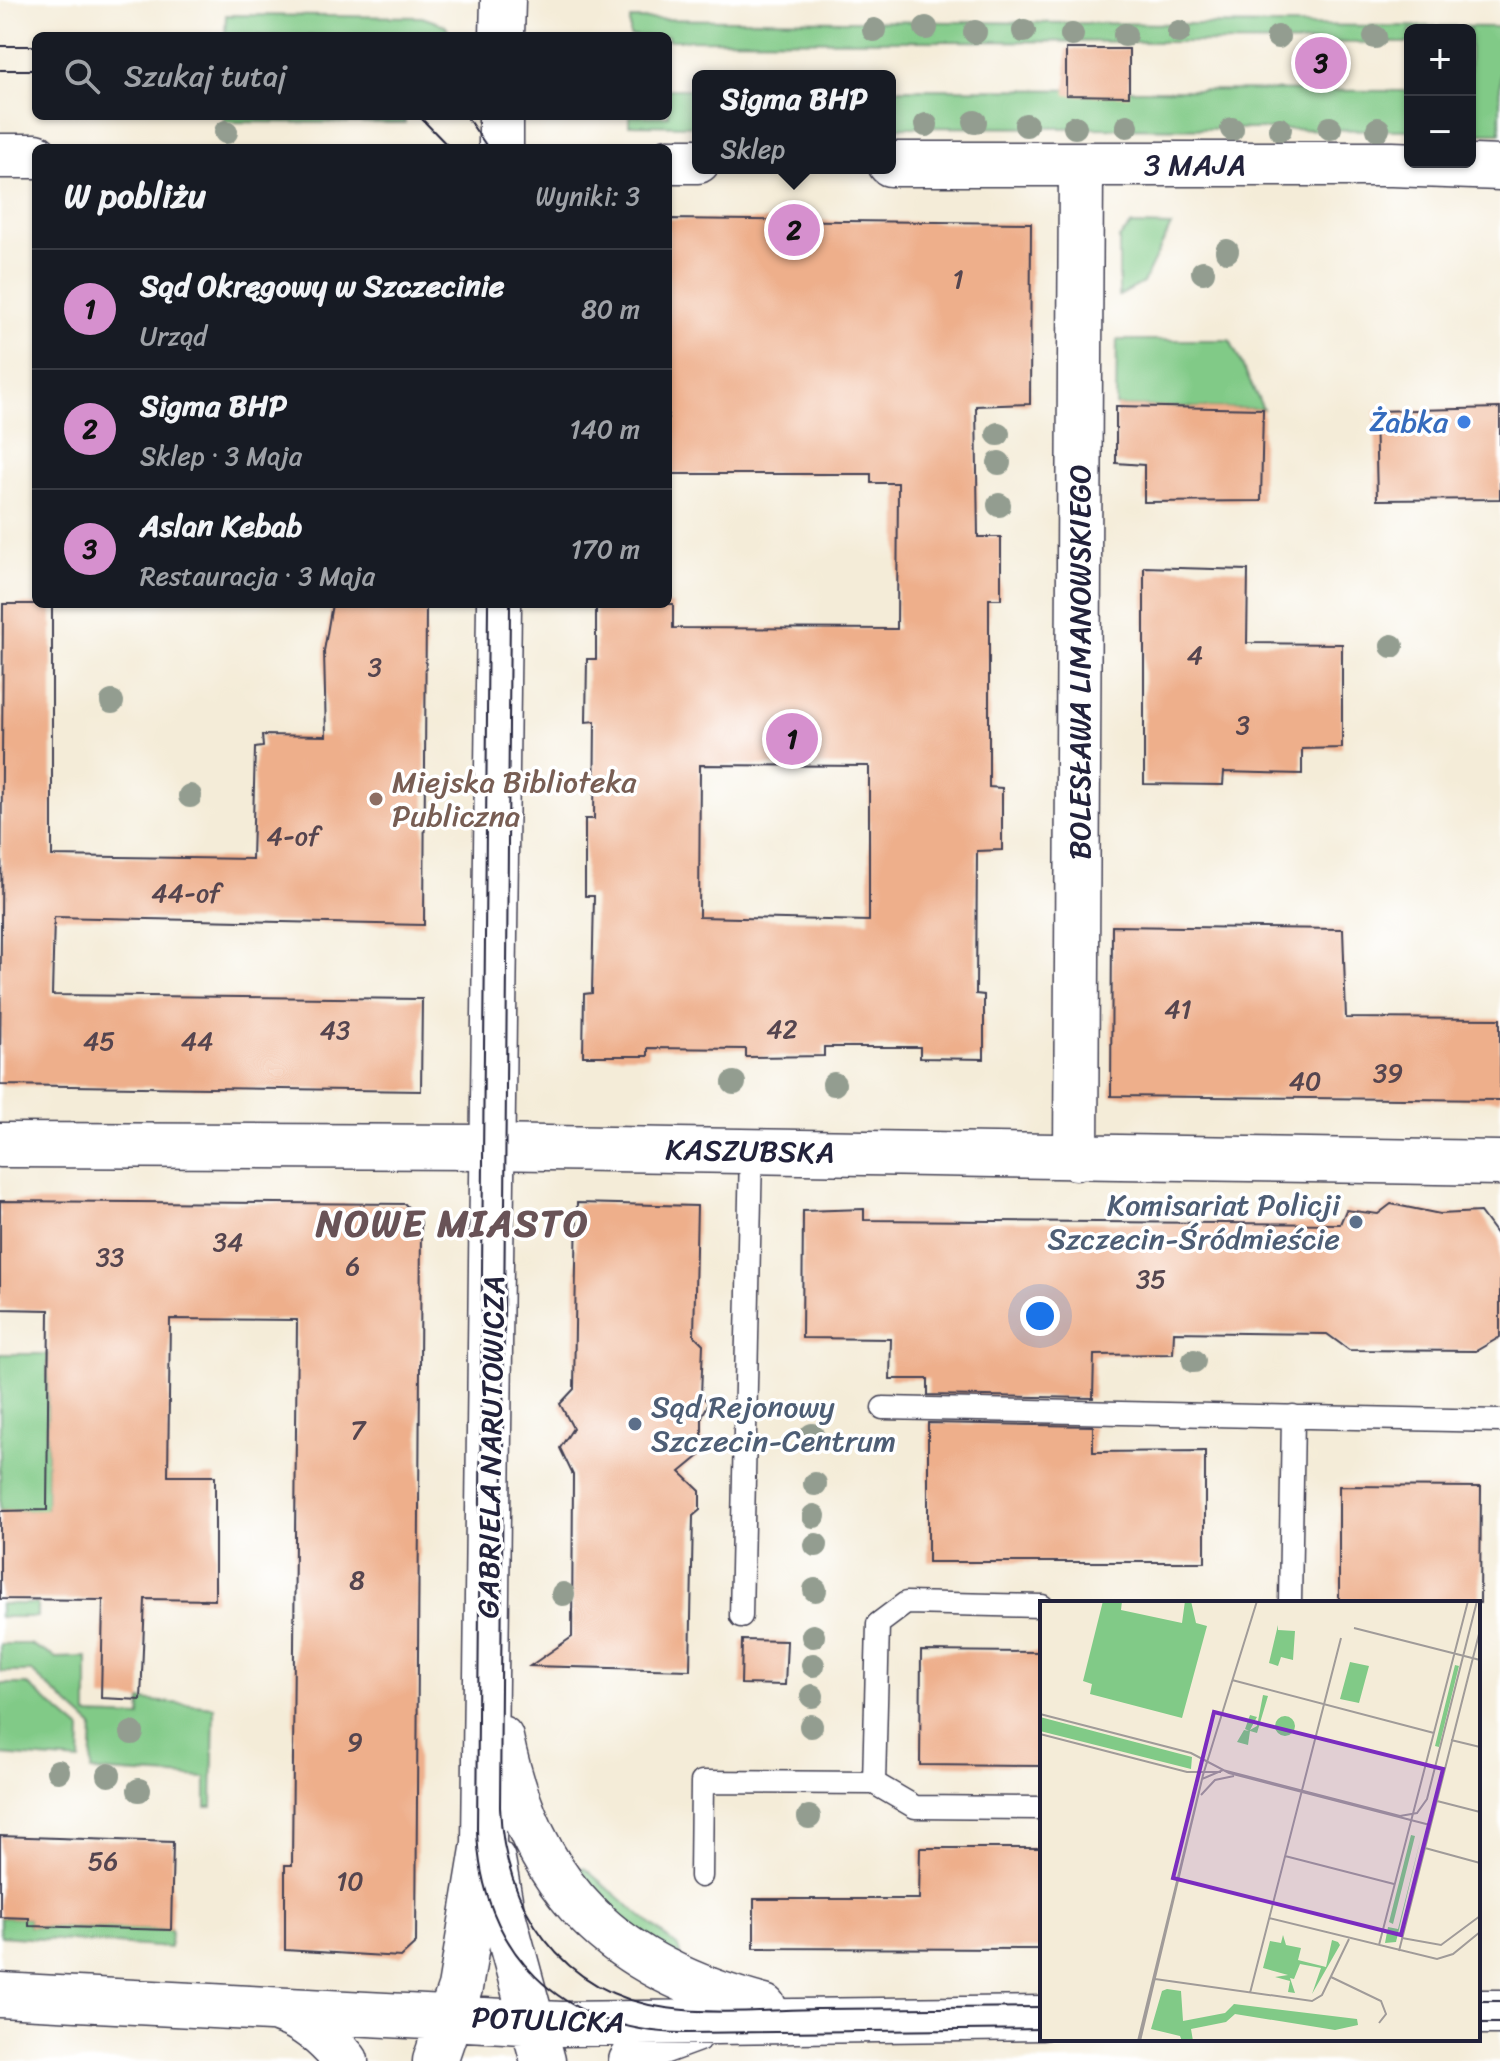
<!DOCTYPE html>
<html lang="pl">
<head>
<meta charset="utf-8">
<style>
	:root { --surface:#171b24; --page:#20242c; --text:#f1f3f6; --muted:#9ea1a6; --line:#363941; --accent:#d690ce }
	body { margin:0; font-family:Sriracha,sans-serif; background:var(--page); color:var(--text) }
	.controls { position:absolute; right:24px; top:24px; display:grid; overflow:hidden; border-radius:12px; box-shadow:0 2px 6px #0004 }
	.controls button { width:72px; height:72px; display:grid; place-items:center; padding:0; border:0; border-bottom:2px solid var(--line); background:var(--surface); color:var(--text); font:40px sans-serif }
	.you { position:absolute; left:1040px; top:1316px; width:28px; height:28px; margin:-20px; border:6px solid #fff; border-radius:50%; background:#1a73e8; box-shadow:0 0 0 12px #1a73e833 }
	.badge { display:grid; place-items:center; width:52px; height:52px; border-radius:50%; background:var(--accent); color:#111; font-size:26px; font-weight:700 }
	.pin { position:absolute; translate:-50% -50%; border:4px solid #fff; box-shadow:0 2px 8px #0006 }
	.popup { position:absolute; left:692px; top:70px; width:204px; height:104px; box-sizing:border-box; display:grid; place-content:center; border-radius:12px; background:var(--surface); filter:drop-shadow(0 2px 6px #0005); font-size:26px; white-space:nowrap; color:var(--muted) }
	.popup b { font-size:30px; color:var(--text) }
	.popup::after { content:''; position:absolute; left:50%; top:100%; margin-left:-16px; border:16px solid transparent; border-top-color:var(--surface) }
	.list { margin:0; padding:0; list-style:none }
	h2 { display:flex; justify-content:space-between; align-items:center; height:104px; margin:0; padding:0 32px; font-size:34px }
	h2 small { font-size:26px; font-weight:400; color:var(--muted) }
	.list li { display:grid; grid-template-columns:52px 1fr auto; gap:24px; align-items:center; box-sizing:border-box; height:120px; padding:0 32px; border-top:2px solid var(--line) }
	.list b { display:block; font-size:30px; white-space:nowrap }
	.list p { margin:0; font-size:26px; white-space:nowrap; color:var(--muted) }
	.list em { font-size:26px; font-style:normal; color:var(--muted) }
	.icon { flex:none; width:44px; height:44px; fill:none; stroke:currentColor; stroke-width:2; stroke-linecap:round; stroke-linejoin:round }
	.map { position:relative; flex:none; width:1500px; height:2061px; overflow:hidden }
	.search { position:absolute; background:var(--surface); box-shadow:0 2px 6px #0004; left:32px; top:32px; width:640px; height:88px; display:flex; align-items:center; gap:20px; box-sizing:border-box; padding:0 28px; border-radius:12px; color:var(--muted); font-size:30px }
	.panel { position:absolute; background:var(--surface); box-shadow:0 2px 6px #0004; left:32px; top:144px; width:640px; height:464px; border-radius:12px }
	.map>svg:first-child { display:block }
	.green { fill:#81ca87; stroke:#527661; stroke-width:2 }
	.building { fill:#eeaf8b; fill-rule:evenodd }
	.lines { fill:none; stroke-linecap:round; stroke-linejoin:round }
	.lane-casing { stroke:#424053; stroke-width:25 }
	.street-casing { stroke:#424053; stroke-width:47 }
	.secondary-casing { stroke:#424053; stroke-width:47 }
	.lane { stroke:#fff; stroke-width:22 }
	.street { stroke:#fff; stroke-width:44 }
	.secondary { stroke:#fff; stroke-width:44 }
	.tram { stroke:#22223b; stroke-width:2 }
	.tree { fill:#939d90 }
	.shop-dot { fill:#3f7fe0; stroke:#fff; stroke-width:3 }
	.education-dot { fill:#8d6e63; stroke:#fff; stroke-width:3 }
	.service-dot { fill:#5c6f8a; stroke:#fff; stroke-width:3 }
	.labels { text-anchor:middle; stroke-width:7; stroke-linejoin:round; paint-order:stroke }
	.number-label { font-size:26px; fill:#55454f }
	.street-label { font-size:30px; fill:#22223b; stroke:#fff }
	.shop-label { font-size:30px; fill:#366cbe; stroke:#fff; text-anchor:end }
	.education-label { font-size:30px; fill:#785e54; stroke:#fff; text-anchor:start }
	.service-label { font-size:30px; fill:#4e5e75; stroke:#fff; text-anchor:end }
	.district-label { font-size:38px; font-weight:bold; letter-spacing:2px; fill:#695357; stroke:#fff }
	.inset-road { fill:none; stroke:#a09b99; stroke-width:2 }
	.view { fill:#7b2cbf; fill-opacity:0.15; stroke:#7b2cbf; stroke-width:4 }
	.inset-edge { fill:none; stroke:#22223b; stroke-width:4 }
</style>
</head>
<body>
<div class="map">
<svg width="1500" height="2061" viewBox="0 0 1500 2061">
	<rect width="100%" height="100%" fill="#fff"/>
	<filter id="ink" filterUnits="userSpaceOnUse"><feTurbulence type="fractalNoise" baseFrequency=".0125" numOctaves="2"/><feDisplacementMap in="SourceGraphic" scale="16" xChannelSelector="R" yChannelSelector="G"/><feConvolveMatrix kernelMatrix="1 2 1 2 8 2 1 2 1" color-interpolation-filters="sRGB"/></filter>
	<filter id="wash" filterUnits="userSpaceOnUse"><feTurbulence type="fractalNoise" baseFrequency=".006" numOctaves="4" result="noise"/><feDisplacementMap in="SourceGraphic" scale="32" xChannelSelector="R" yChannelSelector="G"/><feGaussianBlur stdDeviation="1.8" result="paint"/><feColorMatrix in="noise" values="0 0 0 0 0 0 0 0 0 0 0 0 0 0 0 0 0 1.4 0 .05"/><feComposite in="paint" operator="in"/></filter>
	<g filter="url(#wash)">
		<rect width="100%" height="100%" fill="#f4ecd8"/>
		<path class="green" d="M226,15l196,2 23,8 6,11h-226z
			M630,19l870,8v106h-30v-103h-60v13l-742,-3v-4h-38z
			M668,89h30v37l-69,-1v-9h39z
			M890,89l520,2v39l-520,-3z
			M224,116h178l3,2v5l-181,-1z
			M1132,225l39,1 -28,57 -24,13v-58z
			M1117,340h113l33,69 -147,-3z
			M0,1354h48l-1,157h-47z
			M0,1604h37v13h-37z
			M0,1644h30l26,14 31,-1v58l53,2 1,-17 73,7 -2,100h-6v-29l-115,-7 2,-44 -61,-55h-32z
			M0,1684h27l54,46 -1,31 -80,-6z
			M573,1867l11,1 94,79 4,13 -49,-25z
			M0,1917l29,1v8l142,4 -1,18 -170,-12z"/>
		<g id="blocks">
			<path class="building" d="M1066,49h63v47l-63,-1z
				M668,219l363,4 -1,181 -54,2 2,131h23v62h-12v188l13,1v62l-25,1 -1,143 8,1v64l-64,-1v-11h-96v9l-78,1v-8l-98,-1v8h-65l1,-62 8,-1 2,-97h-9v-77h9l1,-98 -9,1 1,-63h9v-55h77v24l224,1 1,-146h-27v-9h-203zM700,765l169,1v155l-170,-4z
				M1116,406l147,3 -2,92 -117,1v-37l-28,-2z
				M1500,408v91l-123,1 -2,-89z
				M1144,567l104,3 -1,73 95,1v104l-40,1v25l-78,-2 -1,13 -79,-1z
				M3,604h49v252l200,3 3,-111 8,-1 -1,-12 64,1 -2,-85 8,-47h94l-2,321 -370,-8 -2,78 370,4 -1,92 -421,-6z
				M1112,926l231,3 3,89 154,1v81l-389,-4z
				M0,1201l405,3 16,18 -5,721 -15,14 -116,-7v-85h7l5,-545 -127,-1 -2,157h47v124l-70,-1 -4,101 -40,-2 2,-98 -103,-1v-88l47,-1 2,-200 -49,-1z
				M577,1203l120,3 -3,129 9,9 -2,52 8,7 -7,13v21l7,11 -29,24 20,19v19l-7,6 -3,154 -160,-4 42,-29 1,-162 -13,-27 13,-20 -13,-24 14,-15z
				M1391,1204l49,10 40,-2 20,27v98l-24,14 -127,-1 -22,-16 -153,-2 -1,22 -79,1 -1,43 -165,-3v-16h-38l1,-40 -89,-1 1,-127 61,-2v11l476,4 6,-14 32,4z
				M928,1423l165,3v26l112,-1v111h-277z
				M1339,1486l142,1 -1,116h-141z
				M742,1640l45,1 -2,44 -44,-1z
				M921,1651l121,1v114l-122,-1z
				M0,1836l173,6 -2,88 -142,-4v-8l-29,-1z
				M920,1848h122v101l-288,-1v-49h165z"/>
		</g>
	</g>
	<g filter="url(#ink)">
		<use href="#blocks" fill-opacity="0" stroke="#424053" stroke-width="2"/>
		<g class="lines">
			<defs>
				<path id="lane" d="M883,1408l617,13
					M1290,1603l3,-187
					M741,1616l10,-464
					M874,1783l41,24 127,1
					M701,1876l1,-94 172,1 4,-159 28,-21 136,3"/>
				<path id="street" d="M0,1145l483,2 1017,16
					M1076,1158l5,-992"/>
				<path id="secondary" d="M502,36l1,-36
					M501,148v-32
					M0,156h36
					M668,161h30
					M890,164h502l108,4
					M501,1738c32,153 114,231 263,269
					M493,1860l9,51 41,150
					M0,1995l561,29 481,-6
					M277,2010c29,9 49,27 69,51
					M1478,2012h22
					M435,2061l25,-73 24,-145 15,-1239
					M631,2061l25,-17 38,-14"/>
			</defs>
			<use href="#lane" class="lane-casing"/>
			<use href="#street" class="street-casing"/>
			<use href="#secondary" class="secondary-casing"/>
			<use href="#lane" class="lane"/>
			<use href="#street" class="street"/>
			<use href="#secondary" class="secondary"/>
			<path class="tram" d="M0,46h36
				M0,70h36
				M419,116l31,32
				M466,116l22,32
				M488,604l-11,1225c3,122 84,203 207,204l358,-4
				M510,604l-10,1203c4,100 60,186 166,201 49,7 101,2 151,1 75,-1 150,-2 225,-2
				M1478,2001h22
				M1478,2023h22"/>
		</g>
		<g class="tree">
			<circle cx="926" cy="28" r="12"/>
			<circle cx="874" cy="30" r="12"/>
			<circle cx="1024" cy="31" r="12"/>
			<circle cx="975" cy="32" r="12"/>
			<circle cx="1179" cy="32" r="12"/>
			<circle cx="1072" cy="35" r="12"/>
			<circle cx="1125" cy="35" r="12"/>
			<circle cx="1278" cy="37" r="12"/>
			<circle cx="1375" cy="37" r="12"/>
			<circle cx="975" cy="122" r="12"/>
			<circle cx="926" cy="125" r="12"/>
			<circle cx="1026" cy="125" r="12"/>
			<circle cx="1127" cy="126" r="12"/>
			<circle cx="1075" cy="127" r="12"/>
			<circle cx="1330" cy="128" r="12"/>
			<circle cx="1232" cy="129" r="12"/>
			<circle cx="1280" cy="129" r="12"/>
			<circle cx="1378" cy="129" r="12"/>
			<circle cx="226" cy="132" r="12"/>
			<circle cx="1227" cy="251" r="12"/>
			<circle cx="1203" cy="272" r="12"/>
			<circle cx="998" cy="434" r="12"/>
			<circle cx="999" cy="463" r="12"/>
			<circle cx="999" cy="505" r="12"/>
			<circle cx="1392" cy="646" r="12"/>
			<circle cx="112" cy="702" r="12"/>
			<circle cx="190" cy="796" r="12"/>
			<circle cx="734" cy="1083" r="12"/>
			<circle cx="834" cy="1084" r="12"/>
			<circle cx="1194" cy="1361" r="12"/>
			<circle cx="812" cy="1435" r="12"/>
			<circle cx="815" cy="1484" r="12"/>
			<circle cx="814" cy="1516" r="12"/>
			<circle cx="816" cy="1545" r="12"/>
			<circle cx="815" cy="1590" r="12"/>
			<circle cx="563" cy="1594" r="12"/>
			<circle cx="813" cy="1636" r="12"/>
			<circle cx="813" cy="1665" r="12"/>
			<circle cx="812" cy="1696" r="12"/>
			<circle cx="811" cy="1726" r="12"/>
			<circle cx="132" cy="1733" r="12"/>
			<circle cx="58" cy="1771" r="12"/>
			<circle cx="109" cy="1775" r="12"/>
			<circle cx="139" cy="1790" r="12"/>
			<circle cx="809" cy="1817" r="12"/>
		</g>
	</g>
	<circle class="shop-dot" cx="1464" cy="422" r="8"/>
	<circle class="education-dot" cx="376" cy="799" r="8"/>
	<g class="service-dot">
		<circle cx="1356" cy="1222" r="8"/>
		<circle cx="635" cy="1424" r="8"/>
	</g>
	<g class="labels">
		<g class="number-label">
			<text x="958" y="288">1</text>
			<text x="1195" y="664">4</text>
			<text x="375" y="676">3</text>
			<text x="1243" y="734">3</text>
			<text x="293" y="845">4-of</text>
			<text x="186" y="902">44-of</text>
			<text x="1178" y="1018">41</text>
			<text x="782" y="1038">42</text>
			<text x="335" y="1039">43</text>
			<text x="99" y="1050">45</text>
			<text x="197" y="1050">44</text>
			<text x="1388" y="1082">39</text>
			<text x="1305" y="1090">40</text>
			<text x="228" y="1251">34</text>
			<text x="110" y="1266">33</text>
			<text x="353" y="1275">6</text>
			<text x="1151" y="1288">35</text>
			<text x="358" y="1439">7</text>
			<text x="357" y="1589">8</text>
			<text x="355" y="1751">9</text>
			<text x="103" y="1870">56</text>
			<text x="350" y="1890">10</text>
		</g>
		<g class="street-label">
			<text x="1195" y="175">3 MAJA</text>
			<text transform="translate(1080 662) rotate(-90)" y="10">BOLESŁAWA LIMANOWSKIEGO</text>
			<text transform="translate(750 1151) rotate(1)" y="10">KASZUBSKA</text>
			<text transform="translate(491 1447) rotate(-89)" y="10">GABRIELA NARUTOWICZA</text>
			<text transform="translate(548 2020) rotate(2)" y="10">POTULICKA</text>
		</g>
		<g class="shop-label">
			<text x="1448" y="432">Żabka</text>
		</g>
		<g class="education-label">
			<text x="392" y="792">Miejska Biblioteka<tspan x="392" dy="34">Publiczna</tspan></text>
		</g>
		<g class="service-label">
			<text x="1340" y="1215">Komisariat Policji<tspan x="1340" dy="34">Szczecin-Śródmieście</tspan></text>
			<text x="651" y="1417" text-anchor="start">Sąd Rejonowy<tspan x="651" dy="34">Szczecin-Centrum</tspan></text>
		</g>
		<g class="district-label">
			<text x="453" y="1236">NOWE MIASTO</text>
		</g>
	</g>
	<g transform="translate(1040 1601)">
		<rect width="440" height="440" fill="#f4ecd8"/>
		<path d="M63,0h19l-1,9 61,13 3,-22h6l5,22 11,3 -25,92 -92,-24 2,-10 -9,-3zM238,24v5l17,1 -2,29 -12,-3 -3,9 -9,-3zM310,61l19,4 -10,37 -19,-4zM415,64l4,1 -20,81 -4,-1zM223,94l5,1 -11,37 -7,-2 -2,14 -11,-3 7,-12 5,1 -4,-2 5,-14 7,2 -7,13 7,-4zM235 125a10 10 0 1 1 20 0a10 10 0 1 1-20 0ZM0,116l152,40 -1,12 -151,-38zM371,234l4,1 -22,88 -4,-2zM381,236l-25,105 -11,1 3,-16 10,2zM243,334l3,10 15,3 -3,12 28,7 6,-27 6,2 2,3 -28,49 9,-26 -21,-4 -6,15 -4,-1 5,15 -7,-1 2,-11 -15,-4 13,-2 -25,-7 7,-27 11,2zM127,388l14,2 2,30 42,-8 9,-9 123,15 1,6 -23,5 -100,-16 -9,8 -35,7 2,12h-11l-2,-5 -29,-7 11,-38z" fill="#81ca87"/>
		<path class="inset-road" d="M314,27l126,32M192,79l202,53M0,113l151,39 38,20 201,52M0,133l147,38h34M411,139l29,7M161,194l14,-15 19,-4M397,200l43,11M385,247l55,15M245,255l109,28M229,317l168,41 16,-5 27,-22M362,337l39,7 39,-29M339,344l89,-344M359,350l81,-321M291,376l50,24 5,13 -7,9M115,378l157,22 10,-6 27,-56M210,392l91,-355M98,440l64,-262 21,-9 177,46 17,-3 10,-14 50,-198M100,440l63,-266 54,-174"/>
		<path class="view" d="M174,111l229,57 -42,166 -228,-57z"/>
		<rect width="440" height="440" class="inset-edge"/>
	</g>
</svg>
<div class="controls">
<button>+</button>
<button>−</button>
</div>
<div class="you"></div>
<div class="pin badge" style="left:792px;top:739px">1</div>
<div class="pin badge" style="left:794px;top:230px">2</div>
<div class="popup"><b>Sigma BHP</b>Sklep</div>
<div class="pin badge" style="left:1321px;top:63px">3</div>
<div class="search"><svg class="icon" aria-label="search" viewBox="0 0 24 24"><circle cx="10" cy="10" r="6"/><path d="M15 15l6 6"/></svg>Szukaj tutaj</div>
<section class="panel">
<h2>W pobliżu<small>Wyniki: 3</small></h2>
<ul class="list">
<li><span class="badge">1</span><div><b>Sąd Okręgowy w Szczecinie</b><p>Urząd</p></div><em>80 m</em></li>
<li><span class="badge">2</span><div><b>Sigma BHP</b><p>Sklep · 3 Maja</p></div><em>140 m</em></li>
<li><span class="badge">3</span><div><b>Aslan Kebab</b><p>Restauracja · 3 Maja</p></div><em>170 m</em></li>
</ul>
</section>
</div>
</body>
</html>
